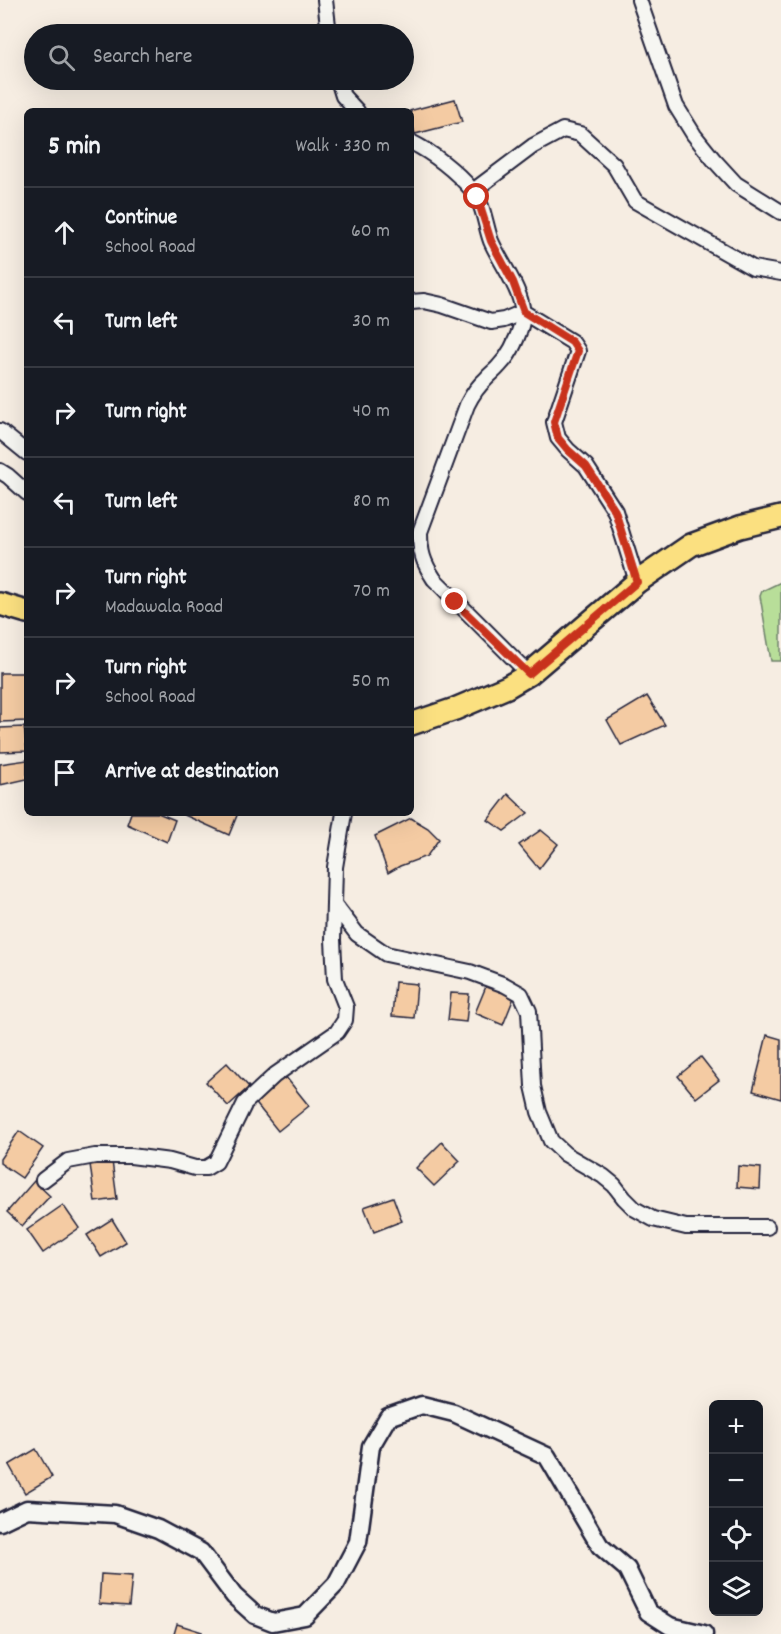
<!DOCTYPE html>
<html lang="en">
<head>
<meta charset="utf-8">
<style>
	:root { --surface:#171b24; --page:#242831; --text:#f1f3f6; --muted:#9ea1a6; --line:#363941 }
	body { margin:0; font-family:Dekko,sans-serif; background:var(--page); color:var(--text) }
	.controls { position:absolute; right:18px; bottom:18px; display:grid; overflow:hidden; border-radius:9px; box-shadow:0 6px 24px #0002 }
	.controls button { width:54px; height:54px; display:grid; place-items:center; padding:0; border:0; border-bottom:2px solid var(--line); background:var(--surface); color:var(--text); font:30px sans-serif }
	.stop { position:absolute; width:18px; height:18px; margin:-14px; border:4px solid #c8321e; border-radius:50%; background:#fff }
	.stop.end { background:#c8321e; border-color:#fff; box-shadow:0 2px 6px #0008 }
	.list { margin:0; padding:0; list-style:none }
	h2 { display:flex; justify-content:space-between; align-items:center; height:78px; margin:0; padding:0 24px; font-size:26px }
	h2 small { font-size:20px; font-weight:400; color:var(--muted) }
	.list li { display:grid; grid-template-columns:39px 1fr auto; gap:18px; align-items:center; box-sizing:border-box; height:90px; padding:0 24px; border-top:2px solid var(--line) }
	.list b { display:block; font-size:22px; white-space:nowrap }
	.list p { margin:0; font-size:20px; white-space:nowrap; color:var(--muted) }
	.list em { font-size:20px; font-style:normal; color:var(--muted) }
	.icon { flex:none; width:33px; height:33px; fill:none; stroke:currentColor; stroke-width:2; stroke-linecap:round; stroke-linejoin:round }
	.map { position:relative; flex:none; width:781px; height:1634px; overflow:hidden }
	.search { position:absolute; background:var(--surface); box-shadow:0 6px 24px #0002; left:24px; top:24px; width:390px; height:66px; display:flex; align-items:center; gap:15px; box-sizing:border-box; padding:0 21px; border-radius:33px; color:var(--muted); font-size:22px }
	.panel { position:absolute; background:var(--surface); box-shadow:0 6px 24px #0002; left:24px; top:108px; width:390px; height:708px; border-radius:9px }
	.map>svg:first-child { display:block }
	.green { fill:#b8de99; stroke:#6d806a; stroke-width:1.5 }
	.building { fill:#f4cba3; stroke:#22223b; stroke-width:1.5 }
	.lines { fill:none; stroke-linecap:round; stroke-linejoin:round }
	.minor-casing { stroke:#22223b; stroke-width:18 }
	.tertiary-casing { stroke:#22223b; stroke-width:21 }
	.primary-casing { stroke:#22223b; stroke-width:26 }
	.minor { stroke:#f6f6f2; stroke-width:14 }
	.tertiary { stroke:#f6f6f2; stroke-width:16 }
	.primary { stroke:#fbe080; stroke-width:21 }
	.route { stroke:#c8321e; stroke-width:8 }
</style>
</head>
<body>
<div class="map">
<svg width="781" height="1634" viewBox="0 0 781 1634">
	<rect width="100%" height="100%" fill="#f6ede2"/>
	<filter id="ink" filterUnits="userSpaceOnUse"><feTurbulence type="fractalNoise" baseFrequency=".0167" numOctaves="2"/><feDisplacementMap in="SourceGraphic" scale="12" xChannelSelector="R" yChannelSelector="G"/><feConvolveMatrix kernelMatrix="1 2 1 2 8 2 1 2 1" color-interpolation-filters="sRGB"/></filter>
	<g filter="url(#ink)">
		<path class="green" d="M781,582v79h-10l-11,-65 2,-5z"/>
		<path class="building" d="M455,99l7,23 -47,12 -4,-15v-8h-2z
			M0,673h27v48l-27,1z
			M647,696l18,29 -44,20 -14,-25z
			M24,727l3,24 -27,1v-24z
			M27,760v19l-27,6v-21z
			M508,794l20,19 -24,18 -16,-11z
			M131,813h27l17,7 -8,22 -40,-18z
			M180,813h58l-9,22z
			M411,818l17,10 11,11 -12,17 -27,10 -12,7 -13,-37z
			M541,830l17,14 -19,25 -20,-24z
			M395,982l22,2 -3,34 -22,-2z
			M487,984l28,11 -12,30 -28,-12z
			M451,993l18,1 -3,28 -18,-2z
			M767,1035l14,4v60l-28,-8z
			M701,1057l18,23 -23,18 -18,-22z
			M227,1063l22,24 -21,19 -22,-24z
			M285,1076l24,30 -31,25 -24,-30z
			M19,1131l24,17 -21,30 -22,-15v-4z
			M442,1142l18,19 -26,25 -18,-18z
			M112,1161l5,38 -22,3 -5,-38z
			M738,1166l23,2 -1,21 -23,-2z
			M34,1181l16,15 -28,30 -15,-14z
			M393,1197l9,24 -28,11 -10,-25z
			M63,1205l16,23 -36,25 -16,-23z
			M112,1219l14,23 -25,15 -14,-22z
			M36,1449l16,28 -27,16 -16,-28z
			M101,1574l31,2 -3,30 -30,-2z
			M177,1624l25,8 -1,2h-27z"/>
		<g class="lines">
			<defs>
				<path id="minor" d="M325,0l4,34
					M639,0l37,106 18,29 20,25 22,24 45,28
					M338,80l5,16 14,15
					M411,142c22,11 45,29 61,48 12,14 13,35 19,51 10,24 39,58 30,85 -4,13 -12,30 -22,40 -4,5 -9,8 -13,13 -8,7 -14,16 -19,26l-47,127c0,20 3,30 14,47l95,95
					M473,191l60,-45 30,-16 17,4 34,31 21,36 118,67 28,5
					M411,302l13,-1 18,4 49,17 13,-2 19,-8 49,30 6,9 -24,71 4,16 10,12 18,16 29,45 22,71
					M0,431l27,22
					M0,471l8,5 19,17
					M334,904l23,30 29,20 84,18 35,13 16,9 8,17 4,75 6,26 12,29 14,13 38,22 11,9 10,13 11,11 18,10 33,8h81
					M43,1180l25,-19 27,-5h36l39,5 25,7h11l10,-6 29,-59 30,-28 62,-43 8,-12 1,-13 -11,-28 -2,-39 1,-36 1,-37 9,-54"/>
				<path id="tertiary" d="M0,1522l27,-13 88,5 43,15 43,23 33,44 21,19 18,7 32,-6 31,-32 22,-42 13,-96 17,-29 34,-12 32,8 93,43 53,90 27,23 21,43 22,14 34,8"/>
				<path id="primary" d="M0,604l27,8
					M411,724l44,-15 52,-22 22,-13 108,-92 54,-37 49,-18 41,-10"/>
			</defs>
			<use href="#minor" class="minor-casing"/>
			<use href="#tertiary" class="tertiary-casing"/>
			<use href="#primary" class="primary-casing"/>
			<use href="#minor" class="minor"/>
			<use href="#tertiary" class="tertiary"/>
			<use href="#primary" class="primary"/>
		</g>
	</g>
	<g class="lines" filter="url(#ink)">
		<path class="route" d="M455,602l74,72 108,-92 -22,-71 -29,-45 -18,-16 -10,-12 -4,-16 24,-71 -6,-9 -48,-30 -11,-30 -22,-41 -14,-44"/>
	</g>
</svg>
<div class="controls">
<button>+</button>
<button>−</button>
<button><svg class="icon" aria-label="locate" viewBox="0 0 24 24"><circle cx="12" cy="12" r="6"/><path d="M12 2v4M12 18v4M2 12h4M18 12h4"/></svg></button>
<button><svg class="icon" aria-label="layers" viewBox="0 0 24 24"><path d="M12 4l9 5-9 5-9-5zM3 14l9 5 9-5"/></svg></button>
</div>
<div class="stop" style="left:477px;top:197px"></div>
<div class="stop end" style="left:455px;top:602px"></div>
<div class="search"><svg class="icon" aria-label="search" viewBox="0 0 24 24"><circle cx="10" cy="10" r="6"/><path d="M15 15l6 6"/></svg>Search here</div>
<section class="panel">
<h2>5 min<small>Walk · 330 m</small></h2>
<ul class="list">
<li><svg class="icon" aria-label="ahead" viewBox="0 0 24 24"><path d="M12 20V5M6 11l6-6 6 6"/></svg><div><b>Continue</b><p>School Road</p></div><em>60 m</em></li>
<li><svg class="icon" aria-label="left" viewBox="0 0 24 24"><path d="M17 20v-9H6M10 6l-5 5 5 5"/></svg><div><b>Turn left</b></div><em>30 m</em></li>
<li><svg class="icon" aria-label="right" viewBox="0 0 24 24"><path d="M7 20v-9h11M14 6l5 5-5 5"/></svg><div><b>Turn right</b></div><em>40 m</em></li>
<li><svg class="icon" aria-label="left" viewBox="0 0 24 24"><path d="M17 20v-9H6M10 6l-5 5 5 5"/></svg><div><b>Turn left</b></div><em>80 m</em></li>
<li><svg class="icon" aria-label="right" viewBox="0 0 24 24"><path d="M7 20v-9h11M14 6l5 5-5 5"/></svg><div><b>Turn right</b><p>Madawala Road</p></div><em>70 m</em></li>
<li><svg class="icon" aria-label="right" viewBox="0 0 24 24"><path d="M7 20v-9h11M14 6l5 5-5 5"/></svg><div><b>Turn right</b><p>School Road</p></div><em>50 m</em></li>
<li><svg class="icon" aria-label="arrive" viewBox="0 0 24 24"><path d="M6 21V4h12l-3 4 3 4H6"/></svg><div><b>Arrive at destination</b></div></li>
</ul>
</section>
</div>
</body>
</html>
